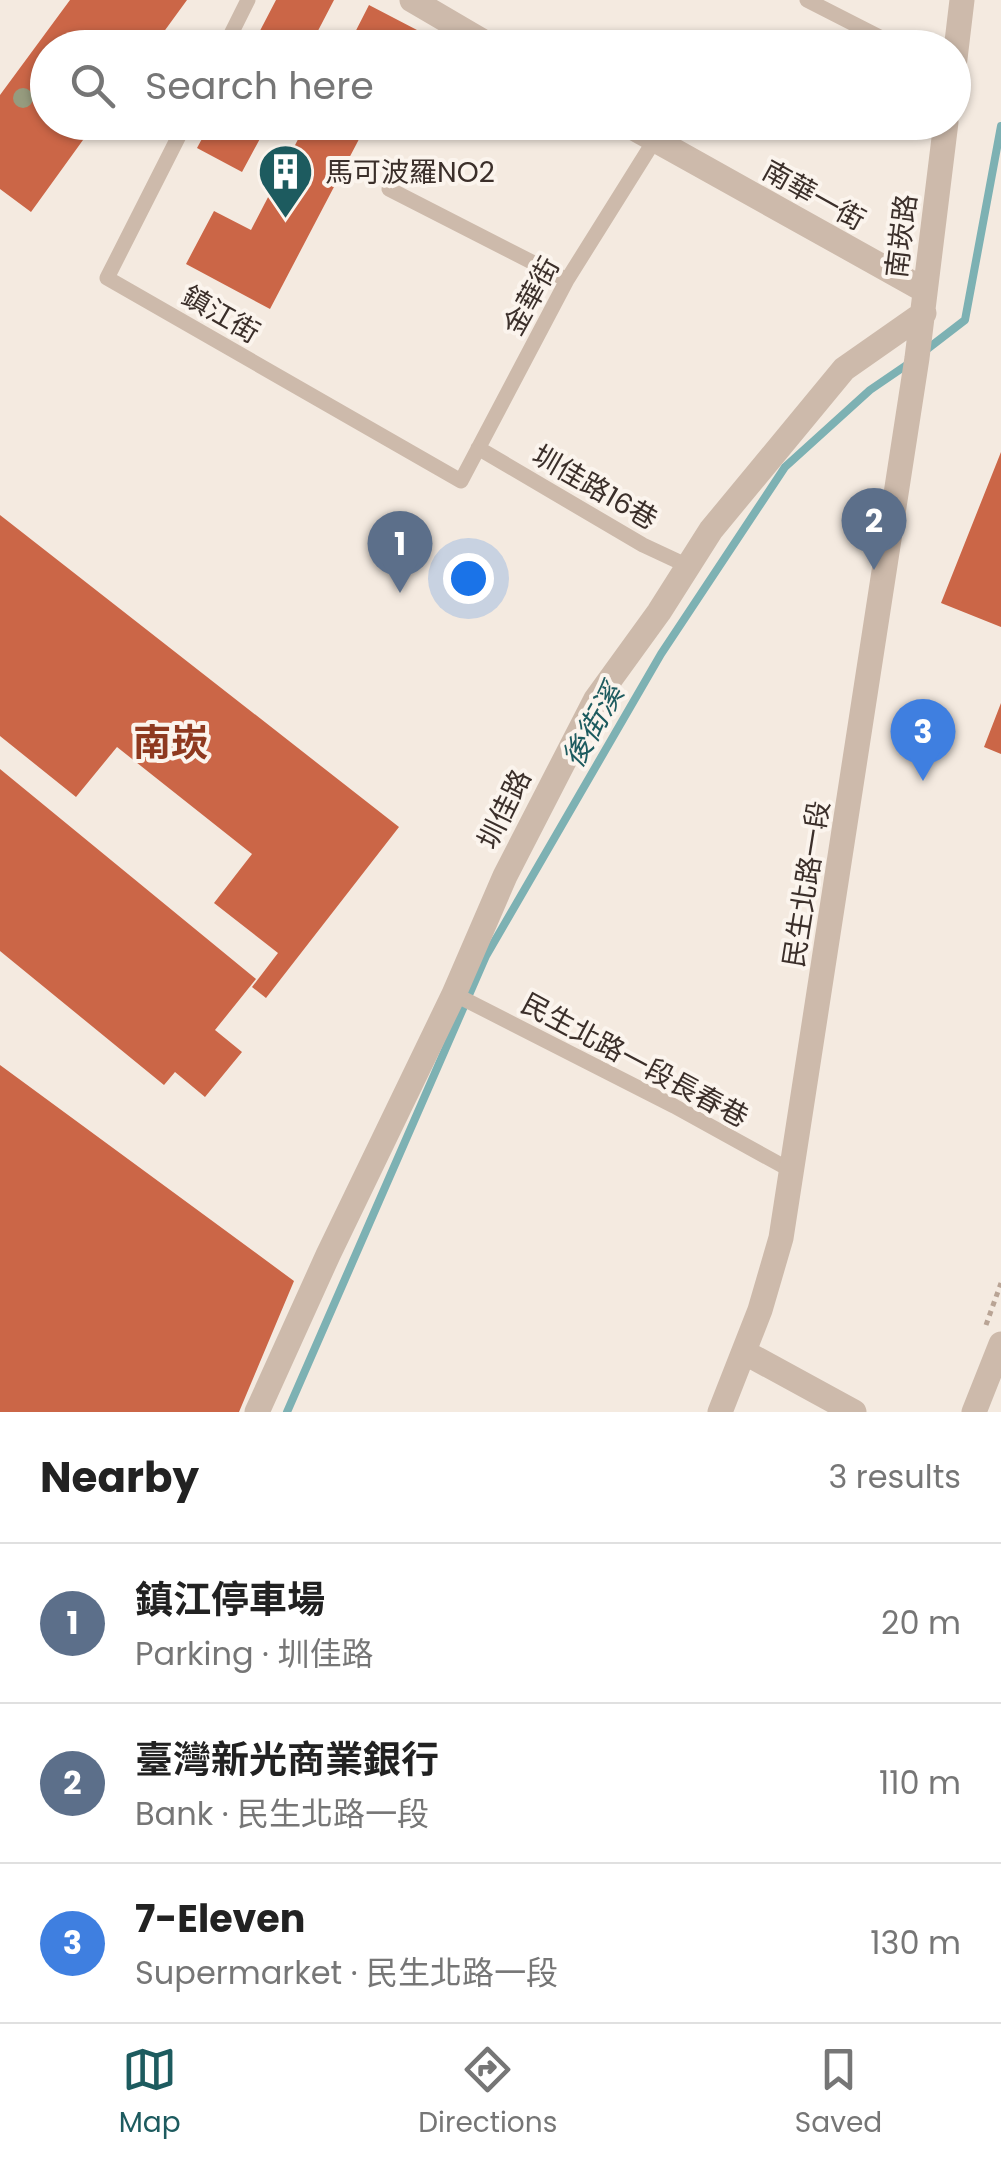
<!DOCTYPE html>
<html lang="en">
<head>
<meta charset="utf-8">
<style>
	:root { --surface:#fff; --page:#f6f6f6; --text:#222; --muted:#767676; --line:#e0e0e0; --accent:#1d5b5f }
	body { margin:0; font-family:Poppins,"Noto Sans TC",sans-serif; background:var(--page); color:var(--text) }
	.you { position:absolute; left:468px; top:578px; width:35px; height:35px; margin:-25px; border:8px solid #fff; border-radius:50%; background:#1a73e8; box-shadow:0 0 0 15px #1a73e833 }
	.badge { display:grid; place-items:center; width:65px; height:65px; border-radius:50%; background:var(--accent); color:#fff; font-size:32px; font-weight:700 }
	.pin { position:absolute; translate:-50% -82px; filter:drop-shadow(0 2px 5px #0008) }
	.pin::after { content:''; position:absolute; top:52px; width:35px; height:30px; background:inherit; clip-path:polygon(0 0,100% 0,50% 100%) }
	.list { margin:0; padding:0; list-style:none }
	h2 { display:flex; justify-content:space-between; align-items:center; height:130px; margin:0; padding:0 40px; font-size:42px }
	h2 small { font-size:32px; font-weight:400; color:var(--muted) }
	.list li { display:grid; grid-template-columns:65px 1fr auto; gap:30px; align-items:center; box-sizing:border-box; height:160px; padding:0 40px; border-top:2px solid var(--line) }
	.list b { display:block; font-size:38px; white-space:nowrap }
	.list p { margin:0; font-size:32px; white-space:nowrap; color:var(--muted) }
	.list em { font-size:32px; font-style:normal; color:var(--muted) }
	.icon { flex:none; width:55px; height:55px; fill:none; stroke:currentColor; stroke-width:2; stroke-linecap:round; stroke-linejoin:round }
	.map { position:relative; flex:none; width:1001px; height:1412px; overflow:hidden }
	.search { position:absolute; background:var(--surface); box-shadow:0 2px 8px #0004; left:30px; right:30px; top:30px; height:110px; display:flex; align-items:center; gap:25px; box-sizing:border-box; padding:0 35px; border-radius:55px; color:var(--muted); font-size:38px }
	.sheet { height:610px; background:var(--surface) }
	nav { display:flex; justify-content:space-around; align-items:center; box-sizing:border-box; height:140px; border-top:2px solid var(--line); background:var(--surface); font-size:28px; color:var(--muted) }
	nav a { display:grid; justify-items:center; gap:5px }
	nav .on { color:var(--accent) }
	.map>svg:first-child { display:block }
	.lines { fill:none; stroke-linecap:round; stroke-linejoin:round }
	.stream { stroke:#7db1b3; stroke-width:8 }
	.building { fill:#cb6647 }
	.path { stroke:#b9a495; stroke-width:5; stroke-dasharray:5 5; stroke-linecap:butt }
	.service { stroke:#cdbaab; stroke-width:15 }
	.minor { stroke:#cdbaab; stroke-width:25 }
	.tree { fill:#969b7e }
	.labels { text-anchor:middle; stroke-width:8; stroke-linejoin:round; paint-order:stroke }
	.poi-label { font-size:28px; fill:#3b2f2a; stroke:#fbf4ed; text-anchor:start }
	.street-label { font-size:28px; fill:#3b2f2a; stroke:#fbf4ed }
	.water-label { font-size:30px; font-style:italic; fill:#1d5b5f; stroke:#fbf4ed }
	.district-label { font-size:38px; font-weight:bold; fill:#8e391f; stroke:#fbf4ed }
</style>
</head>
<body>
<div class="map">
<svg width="1001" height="1412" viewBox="0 0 1001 1412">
	<rect width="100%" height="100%" fill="#f4eae0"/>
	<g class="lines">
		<path class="stream" d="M926,350l39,-30 36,-194
			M287,1412l199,-456 175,-302 124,-187 85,-77 41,-28"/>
	</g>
	<path class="building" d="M70,0h117l-35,48h-104v74h48l-65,90 -31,-23v-94z
		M276,0h58l-25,48h-58z
		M369,5l48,25 -9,18h-61z
		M211,122h58l-27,50 -45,-24z
		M307,122h61l-98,187 -84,-45 28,-53 37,19z
		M1001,452v175l-60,-24z
		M0,515l399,312 -133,171 -14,-11 26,-34 -64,-50 38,-49 -135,-107 -41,50 -76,-61z
		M1001,703v51l-17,-7z
		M0,769l256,210 -41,51 27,22 -37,45 -30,-25 -11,13 -164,-134z
		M0,1065l294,216 -55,131h-239z"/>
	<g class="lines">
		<path class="path" d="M986,1325l15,-42"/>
		<path class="service" d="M807,0l94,48
			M224,48l24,-48
			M186,122l-79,156 354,203 106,-201 87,-139
			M389,189l178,91
			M478,448l165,97 45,21
			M454,994l220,112 118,65"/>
		<path class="minor" d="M412,0l82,48
			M954,67l8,-67
			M623,122l301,168
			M744,1352l110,60
			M257,1412l71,-157 126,-261 51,-118 91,-177 63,-87 52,-82 133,-161 80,-56
			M720,1412l40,-102 21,-72 136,-880 29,-236
			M974,1412l27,-68"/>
	</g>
	<circle class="tree" cx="23" cy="98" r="10"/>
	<defs>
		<symbol id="building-pin" viewBox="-11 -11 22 30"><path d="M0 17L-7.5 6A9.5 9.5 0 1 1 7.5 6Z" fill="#1d5b5f" stroke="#fbf4ed"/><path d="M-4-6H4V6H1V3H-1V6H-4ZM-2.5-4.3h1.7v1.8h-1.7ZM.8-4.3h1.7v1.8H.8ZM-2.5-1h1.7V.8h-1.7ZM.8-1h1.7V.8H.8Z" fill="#fff"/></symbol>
	</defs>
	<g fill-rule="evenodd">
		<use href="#building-pin" x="254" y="140" width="63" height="86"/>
	</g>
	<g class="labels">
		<g class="poi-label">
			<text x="325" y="182">馬可波羅NO2</text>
		</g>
		<g class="street-label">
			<text transform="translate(814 195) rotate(29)" y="10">南華一街</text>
			<text transform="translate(901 236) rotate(-83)" y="10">南崁路</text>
			<text transform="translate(531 296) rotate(-61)" y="10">金華街</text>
			<text transform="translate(221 314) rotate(30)" y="10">鎮江街</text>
			<text transform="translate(595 487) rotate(30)" y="10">圳佳路16巷</text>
			<text transform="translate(504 809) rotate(-64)" y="10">圳佳路</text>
			<text transform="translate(806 884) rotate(-81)" y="10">民生北路一段</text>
			<text transform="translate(635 1060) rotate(28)" y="10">民生北路一段長春巷</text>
		</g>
		<g class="water-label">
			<text transform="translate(593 726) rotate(-60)" y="10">後街溪</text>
		</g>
		<g class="district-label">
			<text x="171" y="756">南崁</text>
		</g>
	</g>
</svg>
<div class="you"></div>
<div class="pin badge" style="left:400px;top:593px;background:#5c6f8a">1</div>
<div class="pin badge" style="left:874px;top:570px;background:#5c6f8a">2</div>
<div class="pin badge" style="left:923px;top:781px;background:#3f7fe0">3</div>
<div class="search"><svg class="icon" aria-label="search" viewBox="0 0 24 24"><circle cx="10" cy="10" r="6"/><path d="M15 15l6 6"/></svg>Search here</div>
</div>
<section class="sheet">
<h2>Nearby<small>3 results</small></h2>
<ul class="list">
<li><span class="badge" style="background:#5c6f8a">1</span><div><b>鎮江停車場</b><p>Parking · 圳佳路</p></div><em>20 m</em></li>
<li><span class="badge" style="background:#5c6f8a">2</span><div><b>臺灣新光商業銀行</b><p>Bank · 民生北路一段</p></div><em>110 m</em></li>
<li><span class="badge" style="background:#3f7fe0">3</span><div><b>7-Eleven</b><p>Supermarket · 民生北路一段</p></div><em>130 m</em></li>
</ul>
</section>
<nav>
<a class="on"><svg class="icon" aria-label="map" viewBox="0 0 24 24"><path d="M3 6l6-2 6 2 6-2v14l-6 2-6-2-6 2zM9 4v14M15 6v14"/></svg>Map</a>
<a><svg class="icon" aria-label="directions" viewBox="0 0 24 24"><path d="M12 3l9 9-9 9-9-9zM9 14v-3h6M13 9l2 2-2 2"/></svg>Directions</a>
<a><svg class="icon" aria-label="saved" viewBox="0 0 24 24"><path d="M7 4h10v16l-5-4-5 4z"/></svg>Saved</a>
</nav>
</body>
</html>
